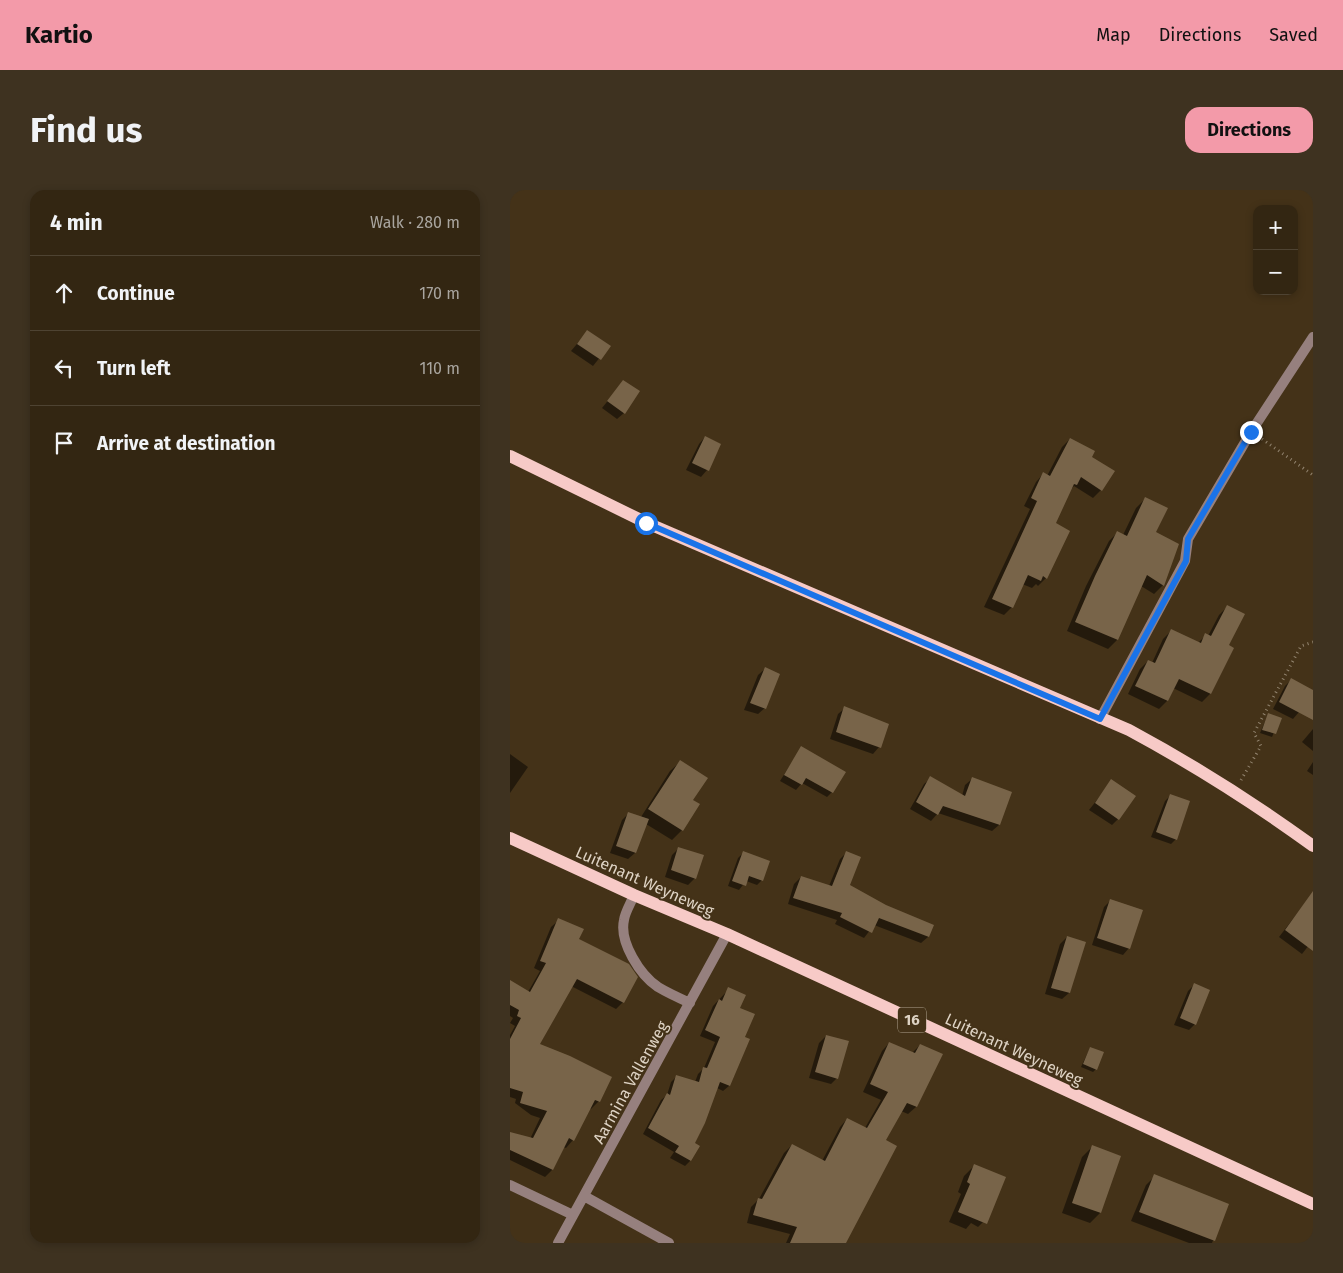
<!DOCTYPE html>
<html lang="en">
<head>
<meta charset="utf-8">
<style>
	:root { --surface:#332612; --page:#3e3220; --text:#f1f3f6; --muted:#a9a59f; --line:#4e4332; --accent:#f39aa9 }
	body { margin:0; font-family:"Fira Sans",sans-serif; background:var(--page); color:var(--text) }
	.controls { position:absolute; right:15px; top:15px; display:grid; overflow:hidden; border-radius:10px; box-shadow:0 2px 8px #0003 }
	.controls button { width:45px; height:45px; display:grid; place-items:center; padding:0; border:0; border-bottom:1px solid var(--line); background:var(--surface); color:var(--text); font:25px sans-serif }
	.stop { position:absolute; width:15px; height:15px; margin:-11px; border:4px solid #1a73e8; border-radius:50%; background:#fff }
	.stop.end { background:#1a73e8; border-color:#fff; box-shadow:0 1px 5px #0008 }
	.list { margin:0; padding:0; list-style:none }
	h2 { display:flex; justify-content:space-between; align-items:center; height:65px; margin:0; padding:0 20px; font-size:21px }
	h2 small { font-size:16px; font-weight:400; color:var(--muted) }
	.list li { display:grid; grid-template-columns:32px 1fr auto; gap:15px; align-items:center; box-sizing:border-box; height:75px; padding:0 20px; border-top:1px solid var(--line) }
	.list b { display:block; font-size:19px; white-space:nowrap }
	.list em { font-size:16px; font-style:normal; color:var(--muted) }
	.icon { flex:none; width:28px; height:28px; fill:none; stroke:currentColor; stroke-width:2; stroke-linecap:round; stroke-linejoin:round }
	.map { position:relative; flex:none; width:803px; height:1053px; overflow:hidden; border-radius:15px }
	header { display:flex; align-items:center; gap:30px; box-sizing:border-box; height:70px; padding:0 25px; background:var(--accent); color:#111 }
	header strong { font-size:24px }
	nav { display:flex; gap:28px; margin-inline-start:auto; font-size:18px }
	.intro { display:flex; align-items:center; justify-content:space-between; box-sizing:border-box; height:120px; padding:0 30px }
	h1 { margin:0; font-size:35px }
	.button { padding:12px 22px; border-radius:15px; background:var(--accent); color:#111; font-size:18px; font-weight:700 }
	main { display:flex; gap:30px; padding:0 30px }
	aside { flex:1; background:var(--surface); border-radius:15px; box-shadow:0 2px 8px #0003 }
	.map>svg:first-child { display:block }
	.shadow { fill:#0007 }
	.building { fill:#786449 }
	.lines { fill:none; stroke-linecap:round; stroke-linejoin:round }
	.path { stroke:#938570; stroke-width:3; stroke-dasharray:1 4; stroke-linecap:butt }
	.street { stroke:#96807e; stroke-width:10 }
	.primary { stroke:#f7cac7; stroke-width:12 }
	.route { stroke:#1a73e8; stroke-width:6 }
	.labels { text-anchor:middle; stroke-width:4; stroke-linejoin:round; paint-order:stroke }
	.shield { fill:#443218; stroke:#b0a390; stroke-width:1 }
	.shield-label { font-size:15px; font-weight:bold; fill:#ded3c4 }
	.street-label { font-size:16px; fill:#ded3c4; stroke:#443218 }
</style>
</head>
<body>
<header>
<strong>Kartio</strong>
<nav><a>Map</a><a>Directions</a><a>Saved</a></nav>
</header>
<div class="intro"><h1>Find us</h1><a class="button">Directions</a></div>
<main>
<aside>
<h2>4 min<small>Walk · 280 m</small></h2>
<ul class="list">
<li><svg class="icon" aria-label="ahead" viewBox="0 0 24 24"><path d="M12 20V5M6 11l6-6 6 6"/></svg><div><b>Continue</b></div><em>170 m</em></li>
<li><svg class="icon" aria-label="left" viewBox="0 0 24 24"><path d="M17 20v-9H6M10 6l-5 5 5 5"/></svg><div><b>Turn left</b></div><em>110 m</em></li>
<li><svg class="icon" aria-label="arrive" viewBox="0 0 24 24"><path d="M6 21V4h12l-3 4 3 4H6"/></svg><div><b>Arrive at destination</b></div></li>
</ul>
</aside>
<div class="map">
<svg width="803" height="1053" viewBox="0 0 803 1053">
	<rect width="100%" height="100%" fill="#443218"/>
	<path class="shadow" d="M77,142l22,14 -16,20 -22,-15z
		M113,192l1,31 -7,6 -15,-11z
		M195,247l15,7 -13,26 -6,7 -15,-7 13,-26z
		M560,249l20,18 11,33 -8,8 -19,-12 -5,5 -15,33 -8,54 -8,8 -2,-2 -4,4 -10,-4 -10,23 -8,8 -20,-8 46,-98 -6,-3 12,-24 7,-8 4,2 15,-29z
		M635,309l10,33 8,53 -9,9 -13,-8 -24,54 -9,9 -41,-18 19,-45 23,-45 9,-9 5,3 13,-27z
		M717,417l1,39 5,2 -23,46 -8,8 -29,-14 -6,13 -8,8 -31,-15 12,-25 8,-8 4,2 11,-24 8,-8 27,12 8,-8 2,1 11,-21z
		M255,479v39l-7,6 -14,-4 14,-35z
		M781,490l8,32 -6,7 -20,-10 12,-23z
		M335,518l34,39 -6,7 -43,-15 8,-25z
		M758,525l12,4 -8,18 -12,-4z
		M803,539v22l-11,-9z
		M291,558l31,44 -5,5 -25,-14 -6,7 -16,-9z
		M0,564l18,13 -18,26z
		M170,572l12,38 6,4 -16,26 -10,10 -26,-16 -11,29 -7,6 -18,-6 12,-33 7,-7 12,4 29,-46z
		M803,572v13l-6,-4z
		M421,588l31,18 3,-11 7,-6 38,13 -11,33 -7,6 -54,-18 -7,8 -21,-12 14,-25z
		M602,591l6,38 -6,6 -23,-15z
		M660,606l6,43 -5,5 -20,-7 14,-36z
		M169,658l16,30 -7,7 -23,-8 7,-22z
		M337,662l1,34 37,20 47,20 -4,11 -7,6 -47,-18 -10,13 -29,-14 2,-4 -49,-16 6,-20 7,-7 28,9 11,-27z
		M233,663l19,27 -5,5 -11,-4 -7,9 -11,-4 10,-28z
		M799,708l4,3v39l-11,14 -23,-17z
		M601,710l18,48 -6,7 -31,-10 12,-38z
		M49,730l19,20 45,62 -7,7 -45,-23 -32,59 60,56 -8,8 -2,-1 -16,32 -7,8 -3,-1 -11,23 -7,7 -35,-17v-27l20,6 10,-21 -9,-3 -16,-12 1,-4 -6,-2v-62l5,-9 -5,-3 3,-5 -3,-2v-30l18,6 12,-21 -6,-3 17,-41z
		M557,747l2,56 -7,6 -17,-5 15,-50z
		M684,795l1,39 -6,6 -15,-5 14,-34z
		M219,799l10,20 4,29 -14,48 -6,5 -6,-3 -23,56 -4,17 -5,5 -15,-8 4,-6 -31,-18 18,-34 6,-5 4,-13 6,-6 18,6 3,-8 6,-6 11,-26 -15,-6 13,-30z
		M316,846l11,42 -6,6 -22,-6 10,-35z
		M379,853l23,10 8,-8 -4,62 -8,7 -7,-3 -17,30 -39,102h-59l4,-9 -43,-11 4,-16 8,-8 25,-46 8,-8 30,16 18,-34 7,-8 18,9 16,-28 -18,-8 19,-41z
		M580,858l6,21 -3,3 -12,-5z
		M582,957l28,9 -20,57 -10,10 -28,-10 20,-56z
		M464,976l14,51 -10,10 -7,-4 -5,6 -17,-7 12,-28 -3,-2 6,-16z
		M645,986l72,29 -15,38h-23l-58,-22 15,-36z"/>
	<path class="building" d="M77,140l24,16 -10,14 -24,-16z
		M113,190l17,11 -15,23 -18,-13z
		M195,246l16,8 -12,27 -17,-8z
		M560,248l25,13 -3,6 23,14 -13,20 -21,-14 -4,8 -3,-1 -18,39 14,8 -23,48 -4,-3 -2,5 -13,-6 -15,33 -21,-9 45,-98 -6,-3 12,-26 7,4z
		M635,307l23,11 -12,24 23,12 -15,42 -17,-11 -29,65 -43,-18 20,-46 22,-45 10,5z
		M717,415l18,9 -16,31 5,3 -23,46 -32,-15 -11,22 -33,-15 13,-26 7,3 16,-34 30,14 4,-10 6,3z
		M255,477l15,7 -14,35 -16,-6z
		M781,488l22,12v30l-34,-18z
		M334,516l45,18 -8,24 -45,-16z
		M758,523l14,5 -6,16 -14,-4z
		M291,556l45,26 -13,21 -27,-15 -4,7 -18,-10z
		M170,570l28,18 -15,22 7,4 -17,27 -35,-22z
		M420,586l35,20 7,-19 40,15 -12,33 -57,-19 -5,9 -22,-13z
		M601,589l25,17 -17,24 -24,-17z
		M660,604l20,7 -13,39 -21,-8z
		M118,622l21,7 -13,34 -20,-7z
		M168,657l26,8 -8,24 -25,-9z
		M233,661l27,10 -7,20 -14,-5 -3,10 -14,-5z
		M336,661l15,6 -11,28 36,20 48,20 -5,12 -50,-19 -7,15 -32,-16 2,-4 -49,-15 8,-22 31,10z
		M803,701v60l-28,-21z
		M600,709l33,11 -13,39 -33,-11z
		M48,728l26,11 -5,10 50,25 9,13 -14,26 -47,-24 -37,65 30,12 42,21 -12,25 -5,-2 -21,41 -5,-3 -16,32 -43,-20v-18l23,6 14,-27 -27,-8 3,-11 -13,-4v-49l11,-21 -4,-2 2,-6 -9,-5v-25l20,12 16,-29 -6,-2z
		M557,746l19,6 -16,51 -19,-5z
		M684,793l16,7 -14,35 -16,-7z
		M218,797l18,8 -6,13 15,6 -10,23 5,2 -20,47 -10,-4 -15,41 -10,20 5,3 -9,15 -16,-9 4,-6 -31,-18 19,-35 3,2 6,-20 23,7 4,-15 4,1 13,-31 -15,-7 14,-31 3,2z
		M316,845l23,6 -11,38 -23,-7z
		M379,852l26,11 5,-9 23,10 -26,53 -10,-4 -21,37 11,6 -51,97h-56l7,-16 -44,-12 5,-17 4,1 30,-55 33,17 22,-43 20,10 21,-36 -18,-8z
		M580,857l14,5 -7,18 -14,-6z
		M582,955l29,11 -20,57 -29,-10z
		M464,974l32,13 -19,47 -29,-12 12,-28 -3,-2z
		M644,984l75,30 -14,37 -76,-29z"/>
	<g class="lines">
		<path class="path" d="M752,249l51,36
			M731,590l20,-34 -7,-13 47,-87 12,-4"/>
		<path class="street" d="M590,529l85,-158 3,-22 63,-107 62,-95
			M124,705c-3,8 -9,17 -10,25 -5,22 16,55 34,67 10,6 21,11 32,16
			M0,995l63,30
			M74,1006l85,47
			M48,1053l169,-309"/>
		<path class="primary" d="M0,266l137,67 482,207c65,35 125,73 184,116
			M0,648l124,57 93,39 586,270"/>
	</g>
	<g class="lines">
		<path class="route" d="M136,333l454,196 86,-158 2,-22 63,-107"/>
	</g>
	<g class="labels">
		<rect class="shield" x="388" y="817.5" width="28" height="25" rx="4"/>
		<g class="shield-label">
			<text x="402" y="835">16</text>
		</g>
		<g class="street-label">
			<text transform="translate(135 691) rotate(24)" y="6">Luitenant Weyneweg</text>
			<text transform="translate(504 859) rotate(25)" y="6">Luitenant Weyneweg</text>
			<text transform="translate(120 892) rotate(-61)" y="6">Aarmina Vallenweg</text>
		</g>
	</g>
</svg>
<div class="controls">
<button>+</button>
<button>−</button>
</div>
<div class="stop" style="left:136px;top:333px"></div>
<div class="stop end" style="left:741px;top:242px"></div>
</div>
</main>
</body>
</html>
